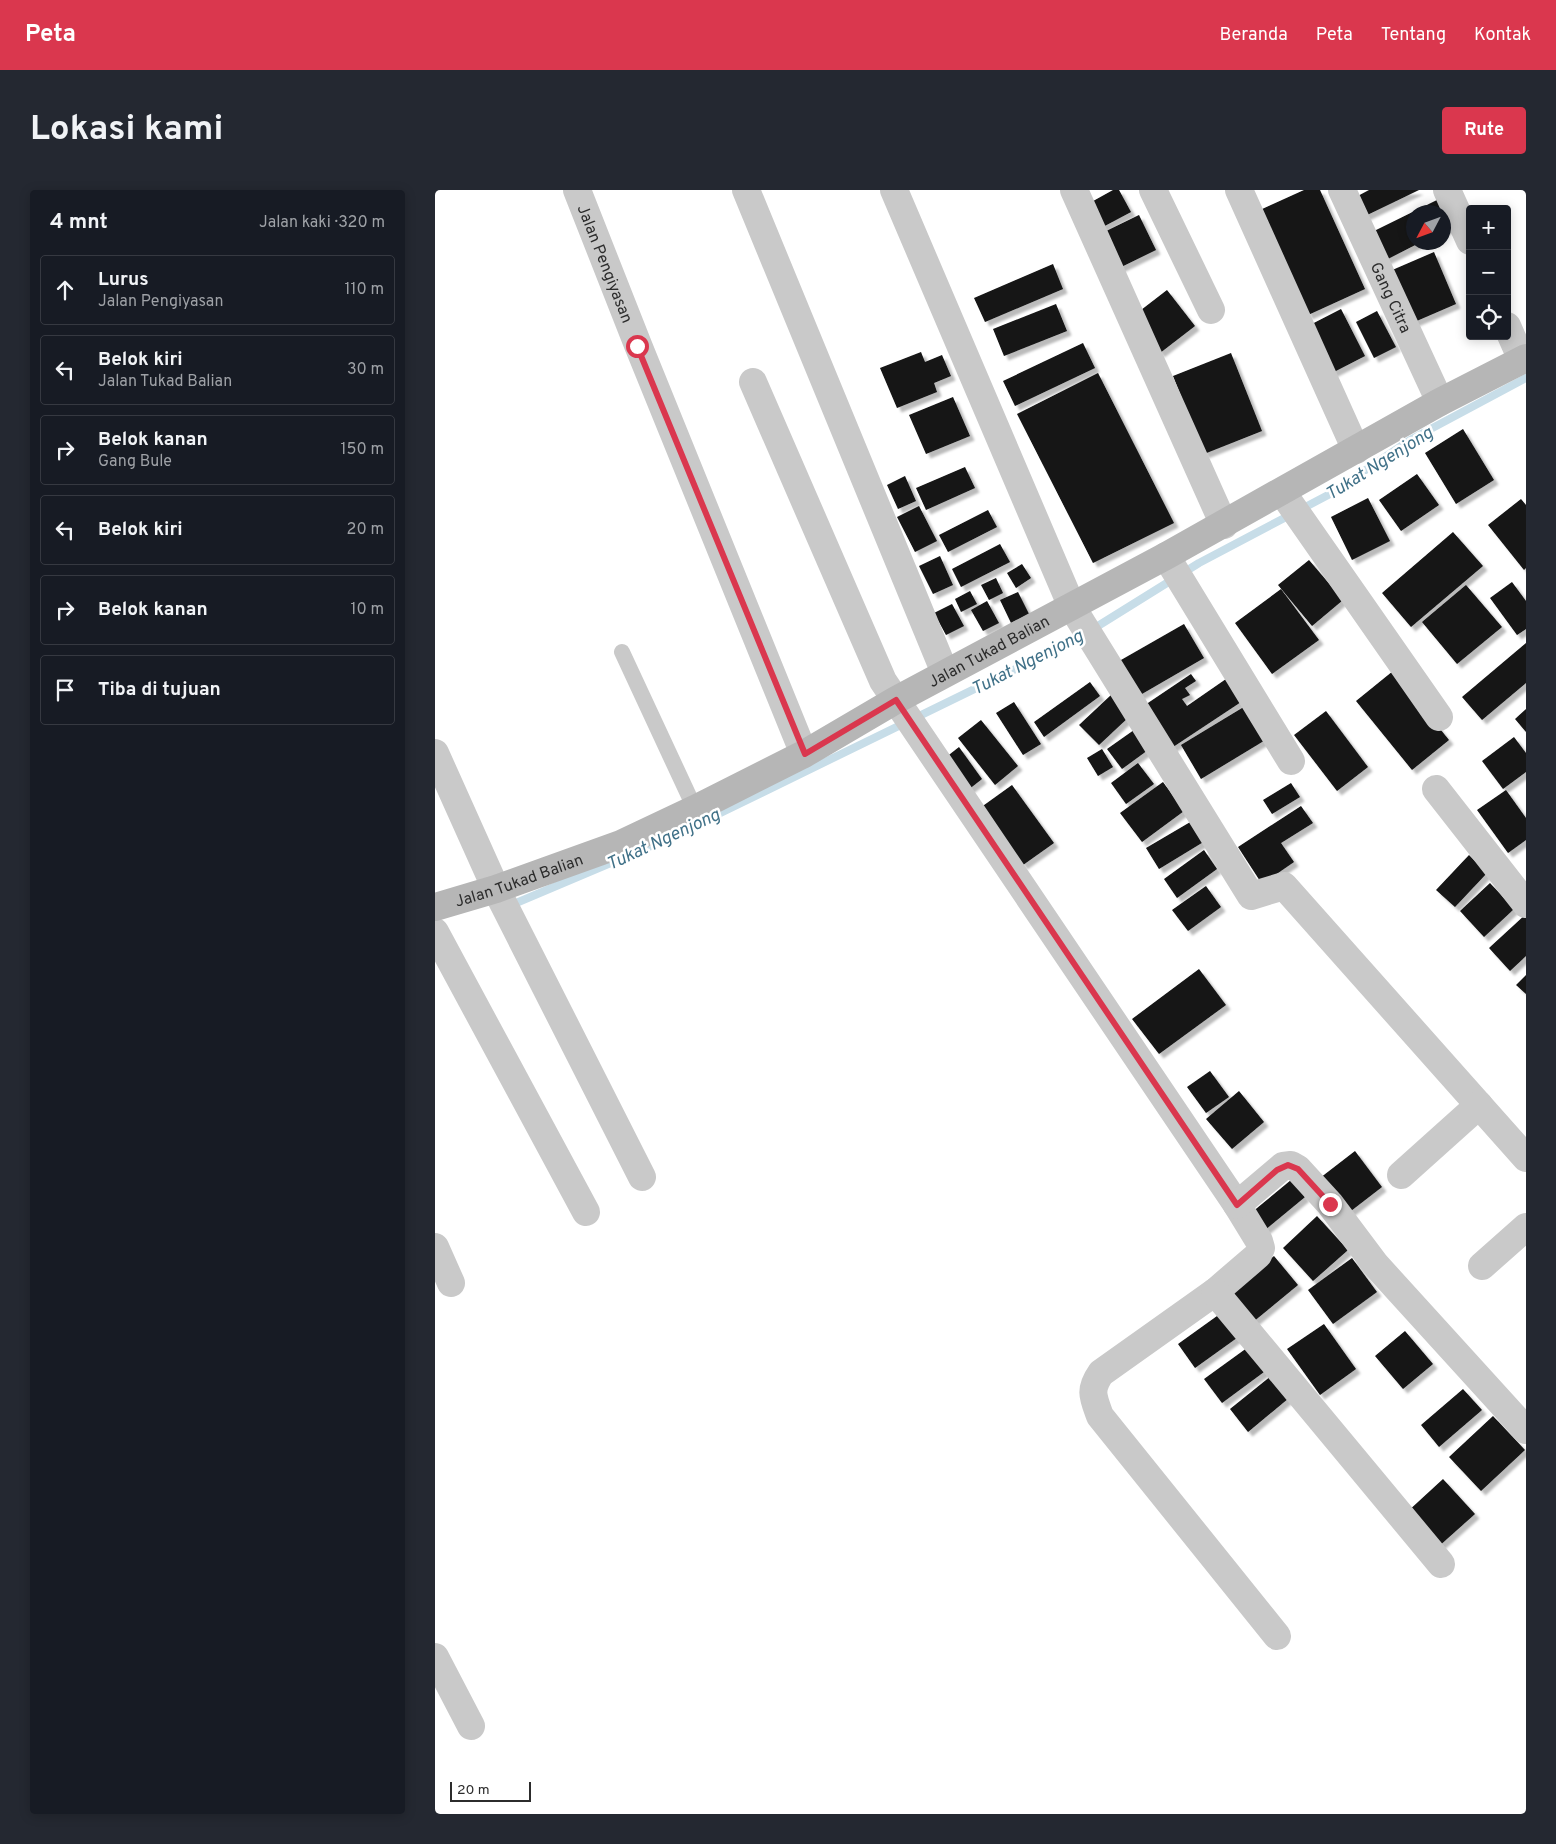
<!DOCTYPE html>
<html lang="id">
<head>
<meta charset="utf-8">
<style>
	:root { --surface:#171b24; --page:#242831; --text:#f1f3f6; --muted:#9ea1a6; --line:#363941; --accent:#da374e }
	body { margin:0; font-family:Overpass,sans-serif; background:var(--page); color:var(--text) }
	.controls { position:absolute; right:15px; top:15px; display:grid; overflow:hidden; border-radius:5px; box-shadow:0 2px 12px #0003 }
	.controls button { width:45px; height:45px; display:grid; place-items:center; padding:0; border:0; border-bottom:1px solid var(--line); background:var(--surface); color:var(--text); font:25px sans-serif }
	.compass { position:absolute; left:971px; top:15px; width:45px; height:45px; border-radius:50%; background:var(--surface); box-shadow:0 2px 12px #0003; rotate:229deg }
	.scale { position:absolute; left:15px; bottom:12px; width:81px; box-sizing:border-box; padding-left:5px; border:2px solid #2c2c2c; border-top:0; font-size:14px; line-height:18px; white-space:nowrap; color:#2c2c2c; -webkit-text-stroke:4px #fff; paint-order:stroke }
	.stop { position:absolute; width:15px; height:15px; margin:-11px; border:4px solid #da374e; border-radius:50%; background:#fff }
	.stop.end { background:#da374e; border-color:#fff; box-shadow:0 1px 5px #0008 }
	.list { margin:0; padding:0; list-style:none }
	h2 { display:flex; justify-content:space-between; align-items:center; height:65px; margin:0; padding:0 20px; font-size:21px }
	h2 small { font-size:16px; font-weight:400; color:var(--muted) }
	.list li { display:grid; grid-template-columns:32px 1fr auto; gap:15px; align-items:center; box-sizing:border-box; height:70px; margin:0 10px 10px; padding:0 10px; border:1px solid var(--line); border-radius:5px }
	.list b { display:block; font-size:19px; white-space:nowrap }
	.list p { margin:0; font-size:16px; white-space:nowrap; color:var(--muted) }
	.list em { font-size:16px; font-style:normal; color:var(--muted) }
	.icon { flex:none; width:28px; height:28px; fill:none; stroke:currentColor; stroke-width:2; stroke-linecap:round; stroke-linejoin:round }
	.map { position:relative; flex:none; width:1091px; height:1624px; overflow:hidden; border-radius:5px }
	header { display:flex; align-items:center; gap:30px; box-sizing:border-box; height:70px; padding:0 25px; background:var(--accent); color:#fff }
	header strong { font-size:24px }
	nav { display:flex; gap:28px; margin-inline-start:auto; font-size:18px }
	.intro { display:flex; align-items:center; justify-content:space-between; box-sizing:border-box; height:120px; padding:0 30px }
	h1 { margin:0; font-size:35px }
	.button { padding:12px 22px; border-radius:5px; background:var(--accent); color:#fff; font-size:18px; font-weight:700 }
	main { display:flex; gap:30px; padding:0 30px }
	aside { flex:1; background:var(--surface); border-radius:5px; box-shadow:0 2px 12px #0003 }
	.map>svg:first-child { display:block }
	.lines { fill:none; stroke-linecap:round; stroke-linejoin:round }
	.stream { stroke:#c7dde8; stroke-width:8 }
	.building { fill:#131313; filter:url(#shadow) }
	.lane { stroke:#c9c9c9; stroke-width:16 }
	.street { stroke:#c9c9c9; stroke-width:28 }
	.secondary { stroke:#b6b6b6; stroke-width:28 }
	.route { stroke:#da374e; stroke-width:6 }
	.labels { text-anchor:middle; stroke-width:5; stroke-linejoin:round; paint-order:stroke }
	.street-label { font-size:16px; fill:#2c2c2c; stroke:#fff }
	.water-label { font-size:18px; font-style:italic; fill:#407188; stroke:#fff }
</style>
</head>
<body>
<header>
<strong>Peta</strong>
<nav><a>Beranda</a><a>Peta</a><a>Tentang</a><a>Kontak</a></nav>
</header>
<div class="intro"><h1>Lokasi kami</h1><a class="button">Rute</a></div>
<main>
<aside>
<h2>4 mnt<small>Jalan kaki · 320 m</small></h2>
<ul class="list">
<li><svg class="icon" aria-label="ahead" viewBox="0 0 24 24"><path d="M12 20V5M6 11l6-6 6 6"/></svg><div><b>Lurus</b><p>Jalan Pengiyasan</p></div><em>110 m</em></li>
<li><svg class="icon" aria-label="left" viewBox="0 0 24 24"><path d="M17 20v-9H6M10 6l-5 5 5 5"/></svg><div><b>Belok kiri</b><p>Jalan Tukad Balian</p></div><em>30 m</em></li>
<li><svg class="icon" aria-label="right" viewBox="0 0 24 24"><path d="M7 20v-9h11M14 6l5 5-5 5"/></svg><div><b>Belok kanan</b><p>Gang Bule</p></div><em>150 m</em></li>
<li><svg class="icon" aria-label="left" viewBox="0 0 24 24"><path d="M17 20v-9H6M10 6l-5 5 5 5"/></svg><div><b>Belok kiri</b></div><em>20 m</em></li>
<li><svg class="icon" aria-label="right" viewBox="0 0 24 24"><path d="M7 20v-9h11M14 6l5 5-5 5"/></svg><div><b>Belok kanan</b></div><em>10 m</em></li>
<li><svg class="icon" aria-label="arrive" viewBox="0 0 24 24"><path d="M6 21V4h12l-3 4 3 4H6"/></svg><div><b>Tiba di tujuan</b></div></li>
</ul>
</aside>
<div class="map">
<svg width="1091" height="1624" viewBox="0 0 1091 1624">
	<defs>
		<filter id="shadow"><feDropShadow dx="4.5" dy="4.5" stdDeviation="1" flood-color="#0004"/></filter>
	</defs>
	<rect width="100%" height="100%" fill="#fff"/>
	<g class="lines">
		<path class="stream" d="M74,716l156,-66 412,-201 122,-76 131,-69 80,-54 116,-62"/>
	</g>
	<path class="building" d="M678,0h6l12,22 -32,17 -13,-24z
		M869,0h16l45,99 -57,26 -48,-105z
		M934,0h50l-56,27 -9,-19z
		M1002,10l14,27 -8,4v-19h-30v30h8l-37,19 -14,-28z
		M704,25l17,35 -43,21 -17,-35z
		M999,62l22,52 -44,19 -22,-52z
		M618,74l10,25 -78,33 -11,-24z
		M732,100l28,36 -35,27 -28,-36z
		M621,114l11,27 -63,25 -11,-27z
		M906,119l24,47 -33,17 -24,-47z
		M942,121l19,36 -22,11 -18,-36z
		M648,153l12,25 -80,38 -12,-25z
		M486,162l4,10 17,-7 9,21 -17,7 3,9 -40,16 -17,-40z
		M796,163l31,78 -58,23 -31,-78z
		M663,183l76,150 -81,40 -76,-149z
		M518,207l17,39 -44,18 -17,-39z
		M1028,239l31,51 -38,24 -31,-51z
		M530,277l10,21 -49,22 -10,-22z
		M982,284l22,31 -38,26 -22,-31z
		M470,286l11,25 -18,8 -11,-24z
		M933,308l22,43 -38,19 -21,-43z
		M1086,309l5,6v63l-2,2 -36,-45z
		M484,316l18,35 -22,11 -18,-35z
		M553,320l9,17 -49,25 -9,-17z
		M1018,342l30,34 -72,61 -29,-34z
		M565,354l10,18 -49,25 -9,-18z
		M505,366l13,29 -20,9 -14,-28z
		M874,370l34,40 -31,26 -34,-41z
		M587,374l9,14 -15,10 -9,-15z
		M561,388l7,15 -14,7 -8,-15z
		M1077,392l14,19v28l-9,6 -27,-37z
		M1031,395l36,42 -45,37 -35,-42z
		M846,399l38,51 -47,34 -37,-51z
		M535,401l7,13 -16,8 -6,-13z
		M583,402l11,22 -18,9 -11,-23z
		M552,411l12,22 -16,8 -12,-21z
		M517,414l12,22 -18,9 -12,-22z
		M749,434l20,34 -69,40 -21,-34z
		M1091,453v40l-44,37 -20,-23z
		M958,481l56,69 -37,30 -56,-69z
		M756,484l5,7 -11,7 5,7 -8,4 5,7 39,-27 15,23 -74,49 -28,-42z
		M655,492l10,14 -56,41 -10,-15z
		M676,505l20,20 -32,30 -20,-20z
		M579,512l27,42 -18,11 -27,-42z
		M812,515l20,34 -66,40 -20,-34z
		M1091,519v23l-11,-13z
		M891,521l42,56 -31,24 -43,-56z
		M546,530l37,46 -23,19 -37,-47z
		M699,540l14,20 -26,19 -15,-20z
		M1079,547l12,16v19l-23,17 -21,-28z
		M524,557l23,32 -14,11 -23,-32z
		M667,559l11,18 -15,9 -11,-18z
		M703,573l16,21 -28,20 -15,-21z
		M728,592l21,29 -42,31 -22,-29z
		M856,593l9,14 -28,17 -9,-14z
		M577,595l42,58 -31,22 -43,-57z
		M1071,600l20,28v22l-18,13 -31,-43z
		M866,616l12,17 -32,20 13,19 -32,22 -24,-37z
		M757,631l13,20 -46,28 -13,-21z
		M769,660l13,19 -40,29 -13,-19z
		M1034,665l18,18 -32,34 -19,-17z
		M1055,693l24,26 -30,28 -24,-26z
		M771,696l15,21 -33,24 -16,-21z
		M1091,724v42l-16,15 -21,-23z
		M764,779l27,36 -67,49 -27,-35z
		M1091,785v19l-10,-9z
		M775,881l19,26 -23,16 -19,-26z
		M804,901l25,31 -32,27 -26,-30z
		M920,961l27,36 -35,27 -27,-36z
		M856,990l14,17 -40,33 -14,-17z
		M882,1026l31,34 -35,31 -30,-33z
		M839,1066l24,29 -45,37 -24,-29z
		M917,1068l25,34 -44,32 -25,-34z
		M789,1121l17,24 -46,33 -17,-24z
		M889,1134l32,45 -36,26 -33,-46z
		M970,1141l28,33 -30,25 -28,-33z
		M816,1155l17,24 -46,34 -18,-24z
		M836,1186l18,22 -41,34 -18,-23z
		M1028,1199l19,21 -43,37 -18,-22z
		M1058,1226l32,34 -44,41 -32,-34z
		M1008,1289l32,35 -37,33 -32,-34z"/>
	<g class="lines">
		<path class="lane" d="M187,462l73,157"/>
		<g class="street">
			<path id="s1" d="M142,0l61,155 166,409"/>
			<path d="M311,0l199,483"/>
			<path d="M459,0l178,417 179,289 33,-10 242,272"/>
			<path d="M639,0l150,335"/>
			<path d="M718,0l58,120"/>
			<path d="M804,0l117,260"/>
			<path id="s2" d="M907,0l98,212"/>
			<path d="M1012,0l23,51"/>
			<path d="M1072,136l15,34"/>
			<path d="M318,192l130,299 354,524 22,36 2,7 -3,7 -43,37 -114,81c-12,17 -8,24 -1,43l177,220"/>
			<path d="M847,302l157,225"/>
			<path d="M731,366l125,205"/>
			<path d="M0,563l61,136 146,288"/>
			<path d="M1001,599l90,115"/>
			<path d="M0,742l151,280"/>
			<path d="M966,985l78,-70"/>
			<path d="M802,1015l46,-39 8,-1 7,4 32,35 45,60 151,166"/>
			<path d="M0,1057l16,36"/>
			<path d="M1047,1076l44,-39"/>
			<path d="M780,1102l226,272"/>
			<path d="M0,1467l36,69"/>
		</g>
		<path class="secondary" id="s3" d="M0,717l61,-18 125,-45 74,-35 109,-55 92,-54 270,-144 274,-154 86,-44"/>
	</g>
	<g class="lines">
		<path class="route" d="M202,156l168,408 91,-54 341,505 40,-35 11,-5 10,4 32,35"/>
	</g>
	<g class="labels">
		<g class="street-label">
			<text dy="6" stroke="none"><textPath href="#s1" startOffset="79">Jalan Pengiyasan</textPath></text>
			<text dy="6" stroke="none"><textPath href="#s2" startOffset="118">Gang Citra</textPath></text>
			<text dy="6" stroke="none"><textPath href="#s3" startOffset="612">Jalan Tukad Balian</textPath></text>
			<text dy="6" stroke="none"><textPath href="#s3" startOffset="88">Jalan Tukad Balian</textPath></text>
		</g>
		<g class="water-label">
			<text transform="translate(944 273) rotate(-32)" y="6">Tukat Ngenjong</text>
			<text transform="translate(592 472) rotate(-27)" y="6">Tukat Ngenjong</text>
			<text transform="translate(228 649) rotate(-25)" y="6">Tukat Ngenjong</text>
		</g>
	</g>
</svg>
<div class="controls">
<button>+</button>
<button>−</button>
<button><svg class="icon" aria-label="locate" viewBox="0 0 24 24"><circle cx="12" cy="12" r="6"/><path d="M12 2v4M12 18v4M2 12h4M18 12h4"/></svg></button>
</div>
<svg class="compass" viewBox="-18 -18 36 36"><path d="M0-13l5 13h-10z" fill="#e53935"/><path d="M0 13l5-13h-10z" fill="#9ea1a6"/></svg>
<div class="scale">20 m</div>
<div class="stop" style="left:202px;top:156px"></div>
<div class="stop end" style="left:895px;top:1014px"></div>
</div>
</main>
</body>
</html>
